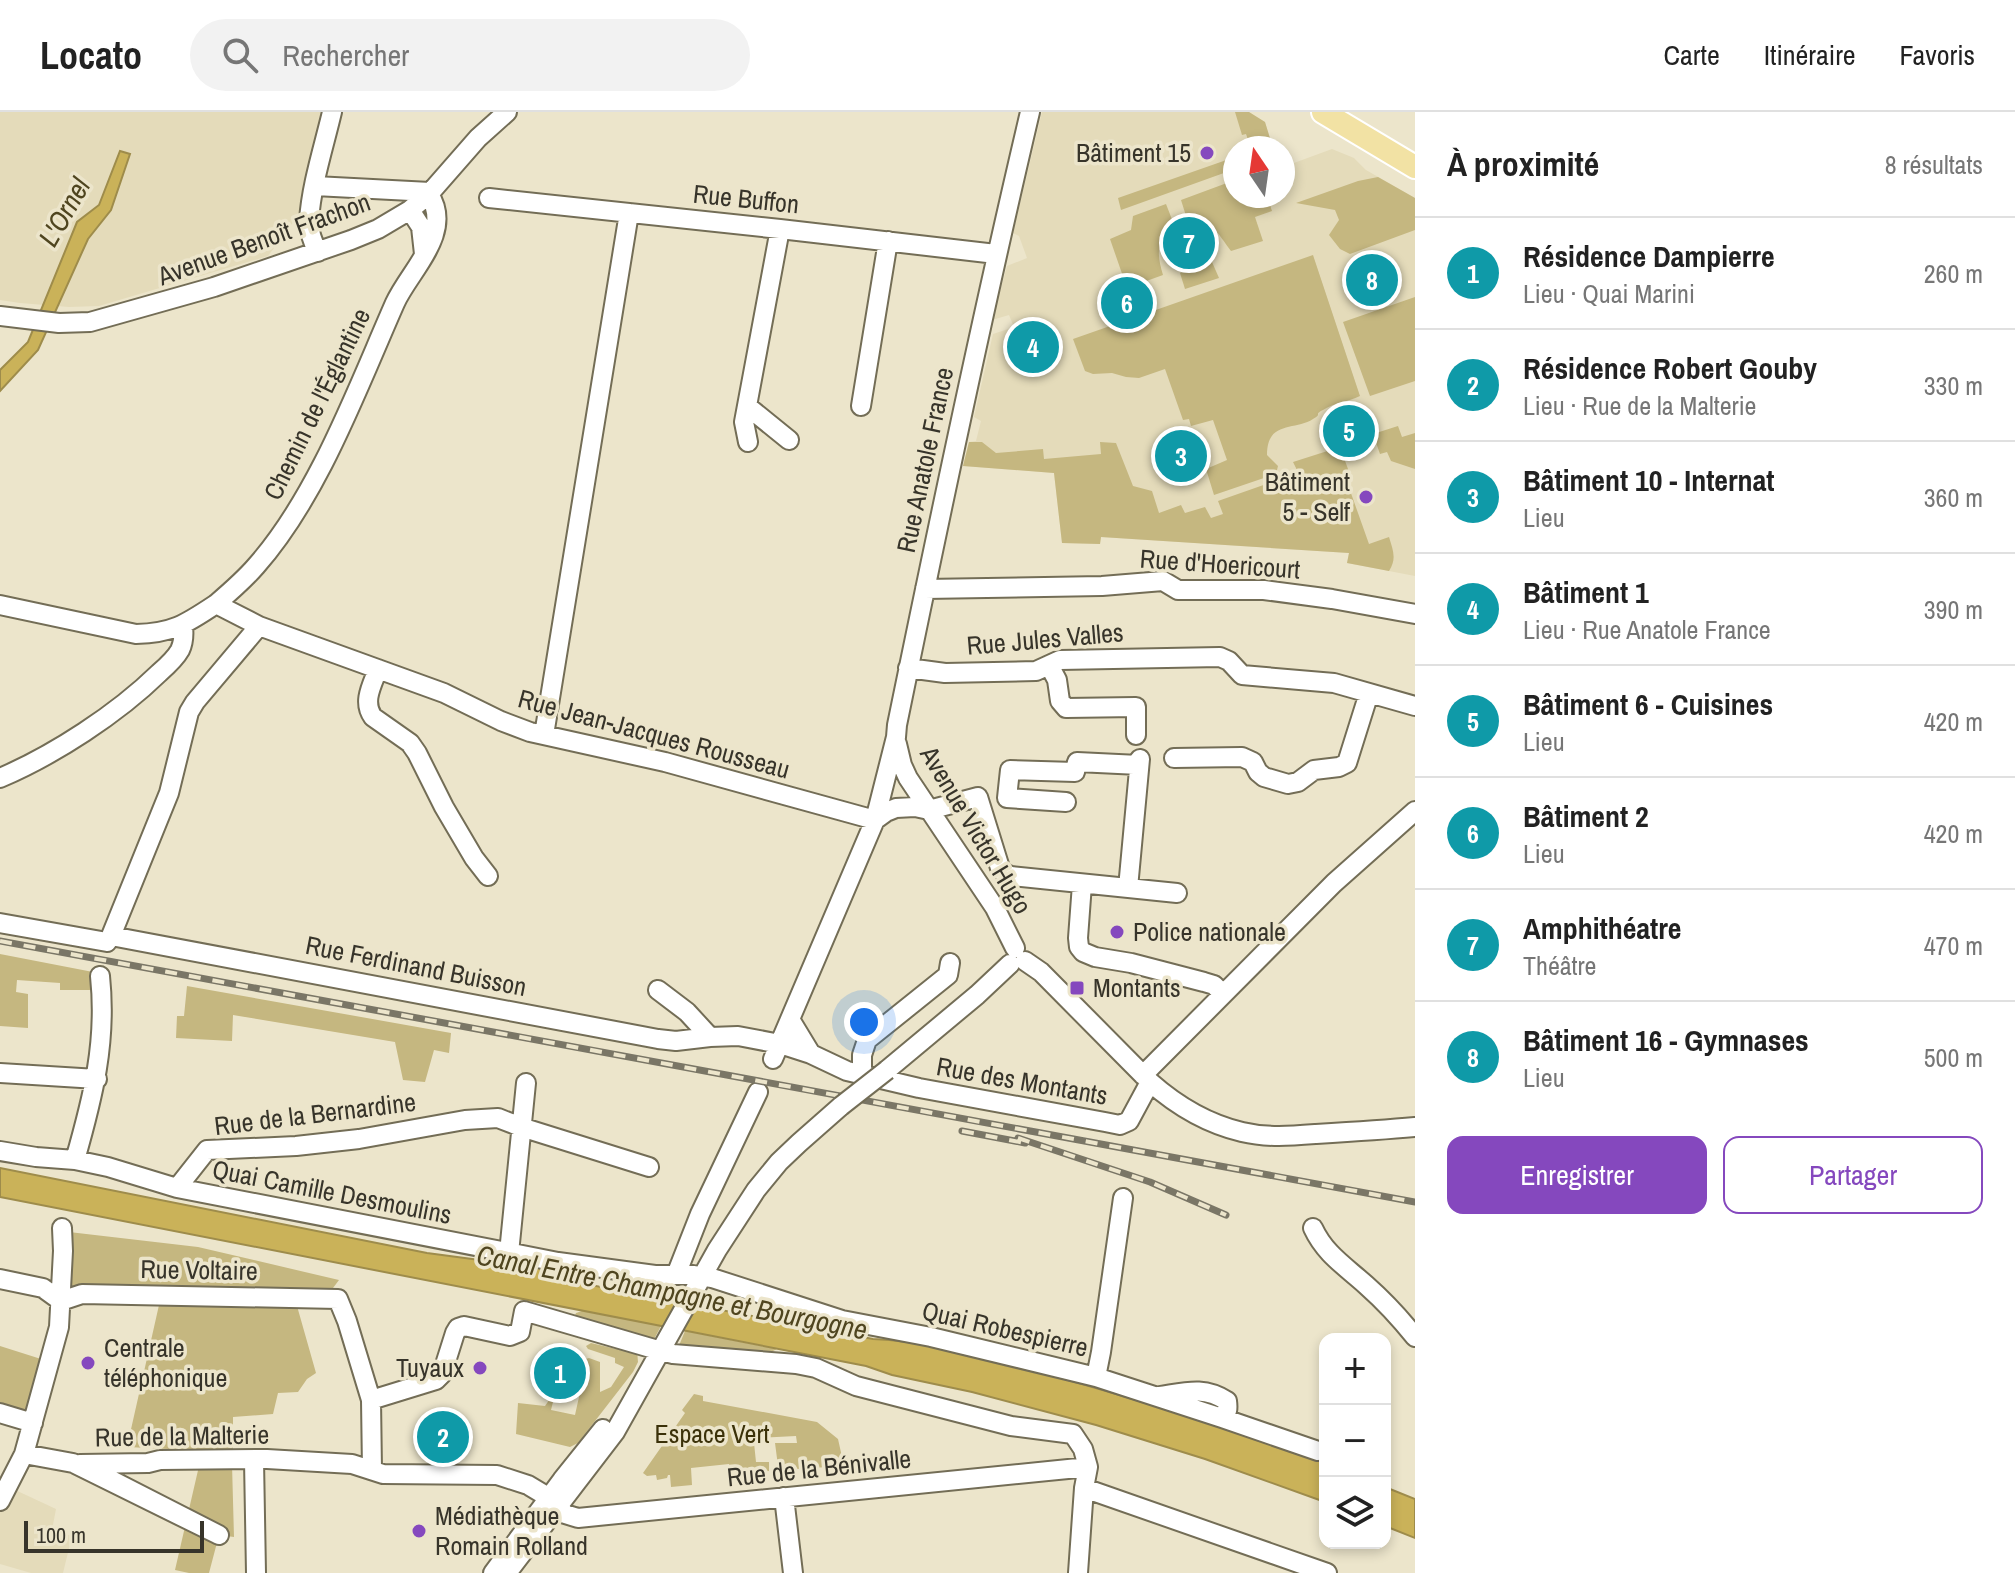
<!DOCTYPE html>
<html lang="fr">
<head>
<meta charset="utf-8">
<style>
	:root { --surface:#fff; --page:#f2f2f2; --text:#222; --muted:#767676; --line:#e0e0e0; --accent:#8548be }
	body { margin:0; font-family:"Archivo Narrow",sans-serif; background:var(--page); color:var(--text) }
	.controls { position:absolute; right:24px; bottom:24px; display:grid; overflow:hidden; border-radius:16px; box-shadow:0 4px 12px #0003 }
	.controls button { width:72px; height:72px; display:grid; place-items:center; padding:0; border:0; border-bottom:2px solid var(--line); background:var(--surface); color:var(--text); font:40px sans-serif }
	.compass { position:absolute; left:1223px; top:24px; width:72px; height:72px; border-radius:50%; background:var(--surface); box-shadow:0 4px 12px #0003; rotate:347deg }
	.scale { position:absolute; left:24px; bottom:20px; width:180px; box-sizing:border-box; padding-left:8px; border:4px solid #37342a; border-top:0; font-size:22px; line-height:28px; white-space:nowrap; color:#37342a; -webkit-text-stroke:6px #ece5cb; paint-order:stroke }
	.you { position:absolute; left:864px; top:910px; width:28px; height:28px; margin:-20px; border:6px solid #fff; border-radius:50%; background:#1a73e8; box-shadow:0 0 0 12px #1a73e833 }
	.badge { display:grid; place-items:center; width:52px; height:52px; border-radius:50%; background:var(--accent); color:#fff; font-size:26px; font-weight:700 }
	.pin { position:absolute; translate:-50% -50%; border:4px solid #fff; box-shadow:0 2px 8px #0006 }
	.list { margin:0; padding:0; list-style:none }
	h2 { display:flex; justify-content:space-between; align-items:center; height:104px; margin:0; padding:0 32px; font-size:34px }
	h2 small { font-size:26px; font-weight:400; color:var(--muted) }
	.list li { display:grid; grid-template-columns:52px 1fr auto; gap:24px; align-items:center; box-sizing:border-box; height:112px; padding:0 32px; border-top:2px solid var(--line) }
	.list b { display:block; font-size:30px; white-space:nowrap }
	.list p { margin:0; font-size:26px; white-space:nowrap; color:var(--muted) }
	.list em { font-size:26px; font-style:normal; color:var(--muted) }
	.actions { display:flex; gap:16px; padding:24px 32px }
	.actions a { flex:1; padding:18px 0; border:2px solid var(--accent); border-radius:16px; text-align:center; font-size:28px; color:var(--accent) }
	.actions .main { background:var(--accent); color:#fff }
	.icon { flex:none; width:44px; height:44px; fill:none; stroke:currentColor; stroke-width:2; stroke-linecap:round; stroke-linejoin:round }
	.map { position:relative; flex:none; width:1415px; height:1461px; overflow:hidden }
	header { display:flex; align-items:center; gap:48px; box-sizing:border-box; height:112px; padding:0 40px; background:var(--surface); border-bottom:2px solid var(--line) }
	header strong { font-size:38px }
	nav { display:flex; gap:44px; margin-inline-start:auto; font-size:28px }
	.search { width:560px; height:72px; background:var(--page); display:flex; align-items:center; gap:20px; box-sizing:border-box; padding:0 28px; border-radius:44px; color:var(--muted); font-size:30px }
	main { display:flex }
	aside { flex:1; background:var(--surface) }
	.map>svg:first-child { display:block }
	.built { fill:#e4dbba }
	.green { fill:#c5b780 }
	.water { fill:#cab259; stroke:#9e8c4b; stroke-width:2 }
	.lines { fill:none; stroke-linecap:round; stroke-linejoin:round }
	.minor-casing { stroke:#736d56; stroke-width:22 }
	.major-casing { stroke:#fff; stroke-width:26 }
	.minor { stroke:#fff; stroke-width:18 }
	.major { stroke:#f2e2a4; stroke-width:22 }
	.rail-casing { stroke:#7a7666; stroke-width:7 }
	.rail { stroke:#ece5cb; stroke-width:4; stroke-dasharray:12; stroke-linecap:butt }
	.minor-bridge-casing { stroke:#736d56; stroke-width:22; stroke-linecap:butt }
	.minor-bridge { stroke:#fff; stroke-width:18 }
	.poi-dot { fill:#8548be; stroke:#ece5cb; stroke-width:3 }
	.labels { text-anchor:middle; stroke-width:7; stroke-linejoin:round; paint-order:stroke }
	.poi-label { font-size:26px; fill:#37342a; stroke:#ece5cb; text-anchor:start }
	.street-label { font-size:26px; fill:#37342a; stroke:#ece5cb }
	.park-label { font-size:26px; fill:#3b3109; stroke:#ece5cb }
	.water-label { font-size:28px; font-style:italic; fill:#4f451f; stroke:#ece5cb }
</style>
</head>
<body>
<header>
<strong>Locato</strong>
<div class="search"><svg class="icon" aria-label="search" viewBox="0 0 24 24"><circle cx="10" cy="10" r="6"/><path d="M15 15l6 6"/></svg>Rechercher</div>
<nav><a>Carte</a><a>Itinéraire</a><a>Favoris</a></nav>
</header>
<main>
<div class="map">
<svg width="1415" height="1461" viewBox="0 0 1415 1461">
	<rect width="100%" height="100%" fill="#ece5cb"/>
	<path class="built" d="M0,0h341l-14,65 -59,79 -169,50 -30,1 -49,-4 -20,-3z
		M1042,0h207l16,10 8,26h-38v48h48v-29l49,-18 22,9 12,12 49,28v378l-68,-13 2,-10 -248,-16 -1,7 -38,-1 -8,-70 -91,-7 6,-24 7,-1 5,-20 -7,-4 19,-83 21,-7 -5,-12 -17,5 15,-54 20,-8 -8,-22 -6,-3z
		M11,1376l45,21 -4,21 20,6 -9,37h-32l-31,-9v-53z"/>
	<path class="green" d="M1235,0h14l16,10 8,26h-22l-5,-14 -4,1z
		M1235,45v12l-114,41 -3,-12z
		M1378,65l37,21v32l-65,24 -10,-5 -11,-14 10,-15 -4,-10 -39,-7 62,-22z
		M1235,68v16h32l5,15 -17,6 8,24 -32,10c-14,-19 -19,-31 -44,-32l-6,-19z
		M1166,92l7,18c-16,19 -17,30 -10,53l-36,13 -17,-49 21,-9 2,-14z
		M1313,143l47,141c-12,6 -27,7 -37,14 -10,5 0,3 -10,9 -18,12 -46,1 -46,36l11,11 -2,8 -62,21 -8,-26 21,-9 -14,-40 -22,6 -2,-7 -6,1 -18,-51 -26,9 -13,-1 -14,-4 -19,1 -8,-3 -12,-32z
		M1212,150l7,16 -34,11 -5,-16z
		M1415,185v84l-45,15 -27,-74z
		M1398,314l4,11 13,-4v36l-24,-8 -4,-9 -7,2 -7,-20z
		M969,330h13l14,11 47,-4 1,10 57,-5 -1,-12 16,1 17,43 19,5 7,22 22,-8 4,8 20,-6 6,11 12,-4 -5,-13 68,-24 5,1 7,-6 -5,-10 47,-15 12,33 -5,2 22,62 20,-7c4,13 8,22 0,34l-42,-8 2,-10 -248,-16 -1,7 -38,-1 -8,-70 -91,-7z
		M0,842l93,18v18h-33v-7l-43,-3 -1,12 12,2v34l-28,-2z
		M187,874l264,47 -2,20 -15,-3 -9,32 -22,-2 -8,-38 -162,-27 -1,26 -56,-3 1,-22h7z
		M69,1120l129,15 141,33 -9,12 -261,-1z
		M159,1193l138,1 19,67 -9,6 -9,13 -20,1 -5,21 -40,3v35l-106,-5z
		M582,1199l79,15 -9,17 -78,-25 2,-5z
		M685,1219l92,18 -10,5 -89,-6z
		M591,1231l25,6 9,-3 12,4 1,12 -5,10 -55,71 -8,4 -54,-13 2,-31 27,3 11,-16 -5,20 24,5 10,-45 -21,-4 25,-8 11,4v30l11,-5 13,-20 -9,-4v-5l-27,-9 -2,-3z
		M0,1234l41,13 -11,53 -30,-9z
		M694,1282l9,2v5l114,21 21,17 6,27 -48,3 -1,-4 -17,1 -3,-23h22l-1,-7 -38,2 -4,5 2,19h13v9l-38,4 -2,-11 -38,4 1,17 -21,2 -1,-12h-2l-1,3 -10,2 -1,-5 -9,1 -4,-3 42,-60 -3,-3z
		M232,1352l2,73 -15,-2 -10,38h-20l-14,-3 24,-104z"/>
	<path class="water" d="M120,39l10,3 -19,56 -23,29 -50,111 -38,41v-21l28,-28 49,-120 22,-17z
		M0,1056l427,85 127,17v8l319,61c53,2 105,17 155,30 101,27 199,59 297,94v39l-120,-43 -109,-34 -124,-33 -80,-17 -26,-9 -866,-169z
		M1385,1375l30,12v39l-30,-12z"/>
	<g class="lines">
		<defs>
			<path id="minor" d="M315,74l115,6
				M489,86l291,31 216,25
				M410,98l11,17 3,27
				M318,140c-5,-9 -9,-21 -9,-31 2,-35 15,-75 23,-109
				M0,204l59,7 31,-1 124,-35 137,-47 27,-11 32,-19 19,-16 49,-56 29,-26
				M747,294l42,34
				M861,294l27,-165
				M748,330l-4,-20 36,-193
				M925,477l177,-3 61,-5 15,9h86l68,9 83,15
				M216,492c14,-12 28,-24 40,-38 62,-70 101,-177 139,-263 15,-33 59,-70 34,-109
				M0,493l136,29c37,-1 50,-10 80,-30l43,22 185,67 57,28 29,11 135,30 210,58 21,-83 1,-12c42,-205 85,-410 133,-613
				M1049,553l8,15 3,21 6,7 70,-1v28
				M908,556l37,5 91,-2 24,-11 160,-3 9,4 13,14 92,8 81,23
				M378,557c-6,16 -16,33 -5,48l37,26 7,10 27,54 30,51 14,18
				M544,623l85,-522
				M897,632l5,21 6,13 87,130 20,40
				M1174,646l68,-1 11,5 5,10 6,5 24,7 10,-2 16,-12 25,-3 8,-4 22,-70
				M0,666c54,-23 117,-64 159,-105 8,-7 16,-14 21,-23 4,-8 4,-15 3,-24
				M1066,690l-59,-4 3,-28 65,2 2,-10 62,3
				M1082,772l-4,54 1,9 4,5 12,5 36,6 73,19 10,3 9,9
				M1128,776l12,-129
				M0,811l107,19 4,-6 58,-143 20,-81 6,-10 64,-76
				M111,824l547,103 18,2 34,-4 28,-1 42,8 31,10
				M1025,849l16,11 109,110c26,23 58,42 92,50 25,6 49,4 74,2 33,-2 66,-4 99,-7
				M658,878l29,22 23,25
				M791,909l20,33 36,17 72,17 186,34 15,3 9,-4 21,-39
				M773,947l102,-239 11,-8 10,-4 19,-1 14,3 49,-13 22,71 4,5 7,3 166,17
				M887,958l90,-75 33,-31
				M0,961l97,6
				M862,962v-19l5,-15 81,-65 2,-12
				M1143,963l191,-192 81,-72
				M0,1039l36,6 39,3 33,7 69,21 381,74 97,13h38l19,3 130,42 89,17 165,40 126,41 96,33
				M75,1048c18,-63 32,-118 25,-184
				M177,1076l30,-38 89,-4 63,-7 106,-19 33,-2 23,9 128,40
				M1313,1116c12,26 32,38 53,57 18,16 34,33 49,52
				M509,1141l17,-170
				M676,1163l24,-61 58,-122
				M0,1167l43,9 18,13 21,-7 256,5 9,22 24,79 1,70
				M1096,1265l5,-25 22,-154
				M1160,1284c26,-4 44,-10 67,5 1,7 1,12 -5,17
				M371,1288l65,-20 6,-6 13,-41 3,-5 6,-2 46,10 10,-4 4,-21 137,40 12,3 123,10 20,4 40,18 155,40 62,8 10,15 5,18 -4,21 -6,85
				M0,1301l33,10
				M24,1342l49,9 146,72 -139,-71 68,-1 12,-3 107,-1 85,5 31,10 114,1 31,10 15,9 22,20 13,4 510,-51
				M254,1348l2,113
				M1084,1376l243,85
				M784,1385l9,76
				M0,1389l24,-47 35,-127 4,-76 -1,-23
				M493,1461l69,-93 41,-51
				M507,1461l108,-141 102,-182 39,-60 23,-28 20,-19 42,-37"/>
			<path id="major" d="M1323,0l92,55"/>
		</defs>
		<use href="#minor" class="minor-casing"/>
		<use href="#major" class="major-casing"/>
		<use href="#minor" class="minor"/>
		<use href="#major" class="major"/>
		<defs>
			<path id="rail" d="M0,829l1415,261
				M962,1019l63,12
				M1018,1026l132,44 76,33"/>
		</defs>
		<use href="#rail" class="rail-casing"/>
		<use href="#rail" class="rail"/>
		<defs>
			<path id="minor-bridge" d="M841,994l46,-36"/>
		</defs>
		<use href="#minor-bridge" class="minor-bridge-casing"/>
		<use href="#minor-bridge" class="minor-bridge"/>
	</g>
	<g class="poi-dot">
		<circle cx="1207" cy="41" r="8"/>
		<circle cx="1366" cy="385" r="8"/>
		<circle cx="1117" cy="820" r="8"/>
		<rect x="1069" y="868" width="16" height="16" rx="4"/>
		<circle cx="88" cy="1251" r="8"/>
		<circle cx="480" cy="1256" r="8"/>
		<circle cx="419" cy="1419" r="8"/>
	</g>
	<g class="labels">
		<g class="poi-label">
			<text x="1191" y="50" text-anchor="end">Bâtiment 15</text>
			<text x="1350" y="379" text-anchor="end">Bâtiment<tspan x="1350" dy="30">5 - Self</tspan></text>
			<text x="1133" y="829">Police nationale</text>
			<text x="1093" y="885">Montants</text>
			<text x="104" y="1245">Centrale<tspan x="104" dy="30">téléphonique</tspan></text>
			<text x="464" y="1265" text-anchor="end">Tuyaux</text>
			<text x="435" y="1413">Médiathèque<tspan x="435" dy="30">Romain Rolland</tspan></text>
		</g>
		<g class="street-label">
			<text transform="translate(746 87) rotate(6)" y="9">Rue Buffon</text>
			<text transform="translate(264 127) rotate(-20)" y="9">Avenue Benoît Frachon</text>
			<text transform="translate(317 292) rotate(-64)" y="9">Chemin de l'Églantine</text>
			<text transform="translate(925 348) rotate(-78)" y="9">Rue Anatole France</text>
			<text transform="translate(1220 452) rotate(4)" y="9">Rue d'Hoericourt</text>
			<text transform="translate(1045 527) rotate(-5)" y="9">Rue Jules Valles</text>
			<text transform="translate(654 622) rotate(15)" y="9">Rue Jean-Jacques Rousseau</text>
			<text transform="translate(976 718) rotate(59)" y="9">Avenue Victor Hugo</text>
			<text transform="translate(416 854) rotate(11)" y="9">Rue Ferdinand Buisson</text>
			<text transform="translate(1022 969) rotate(10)" y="9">Rue des Montants</text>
			<text transform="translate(315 1002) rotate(-7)" y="9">Rue de la Bernardine</text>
			<text transform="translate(332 1080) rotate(11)" y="9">Quai Camille Desmoulins</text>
			<text transform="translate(199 1158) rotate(1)" y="9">Rue Voltaire</text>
			<text transform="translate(1005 1217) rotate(13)" y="9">Quai Robespierre</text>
			<text transform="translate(182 1324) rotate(-1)" y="9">Rue de la Malterie</text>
			<text transform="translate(819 1356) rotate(-6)" y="9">Rue de la Bénivalle</text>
		</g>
		<g class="park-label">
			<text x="712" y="1331">Espace Vert</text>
		</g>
		<g class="water-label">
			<text transform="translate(64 100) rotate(-60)" y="10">L'Ornel</text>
			<text transform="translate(672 1180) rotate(11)" y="10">Canal Entre Champagne et Bourgogne</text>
		</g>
	</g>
</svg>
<div class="controls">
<button>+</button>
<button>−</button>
<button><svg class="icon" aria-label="layers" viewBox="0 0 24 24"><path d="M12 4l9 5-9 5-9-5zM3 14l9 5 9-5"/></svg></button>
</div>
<svg class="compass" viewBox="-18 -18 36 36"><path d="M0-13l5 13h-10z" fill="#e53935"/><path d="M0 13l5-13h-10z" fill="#767676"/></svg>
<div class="scale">100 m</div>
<div class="you"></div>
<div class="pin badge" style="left:560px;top:1261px;background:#0f9aa8">1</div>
<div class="pin badge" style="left:443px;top:1325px;background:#0f9aa8">2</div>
<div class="pin badge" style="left:1181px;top:344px;background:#0f9aa8">3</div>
<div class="pin badge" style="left:1033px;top:235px;background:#0f9aa8">4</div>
<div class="pin badge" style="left:1349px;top:319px;background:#0f9aa8">5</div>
<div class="pin badge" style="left:1127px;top:191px;background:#0f9aa8">6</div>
<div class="pin badge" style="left:1189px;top:131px;background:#0f9aa8">7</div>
<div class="pin badge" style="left:1372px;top:168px;background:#0f9aa8">8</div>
</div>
<aside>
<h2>À proximité<small>8 résultats</small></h2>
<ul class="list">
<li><span class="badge" style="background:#0f9aa8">1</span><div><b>Résidence Dampierre</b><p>Lieu · Quai Marini</p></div><em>260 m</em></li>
<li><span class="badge" style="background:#0f9aa8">2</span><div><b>Résidence Robert Gouby</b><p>Lieu · Rue de la Malterie</p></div><em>330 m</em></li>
<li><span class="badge" style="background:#0f9aa8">3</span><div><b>Bâtiment 10 - Internat</b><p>Lieu</p></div><em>360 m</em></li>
<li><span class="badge" style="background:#0f9aa8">4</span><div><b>Bâtiment 1</b><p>Lieu · Rue Anatole France</p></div><em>390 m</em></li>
<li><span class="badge" style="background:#0f9aa8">5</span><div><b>Bâtiment 6 - Cuisines</b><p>Lieu</p></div><em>420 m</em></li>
<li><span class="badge" style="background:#0f9aa8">6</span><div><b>Bâtiment 2</b><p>Lieu</p></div><em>420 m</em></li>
<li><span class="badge" style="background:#0f9aa8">7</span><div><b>Amphithéatre</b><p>Théâtre</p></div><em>470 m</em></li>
<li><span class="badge" style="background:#0f9aa8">8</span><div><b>Bâtiment 16 - Gymnases</b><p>Lieu</p></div><em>500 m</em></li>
</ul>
<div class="actions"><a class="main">Enregistrer</a><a>Partager</a></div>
</aside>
</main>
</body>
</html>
